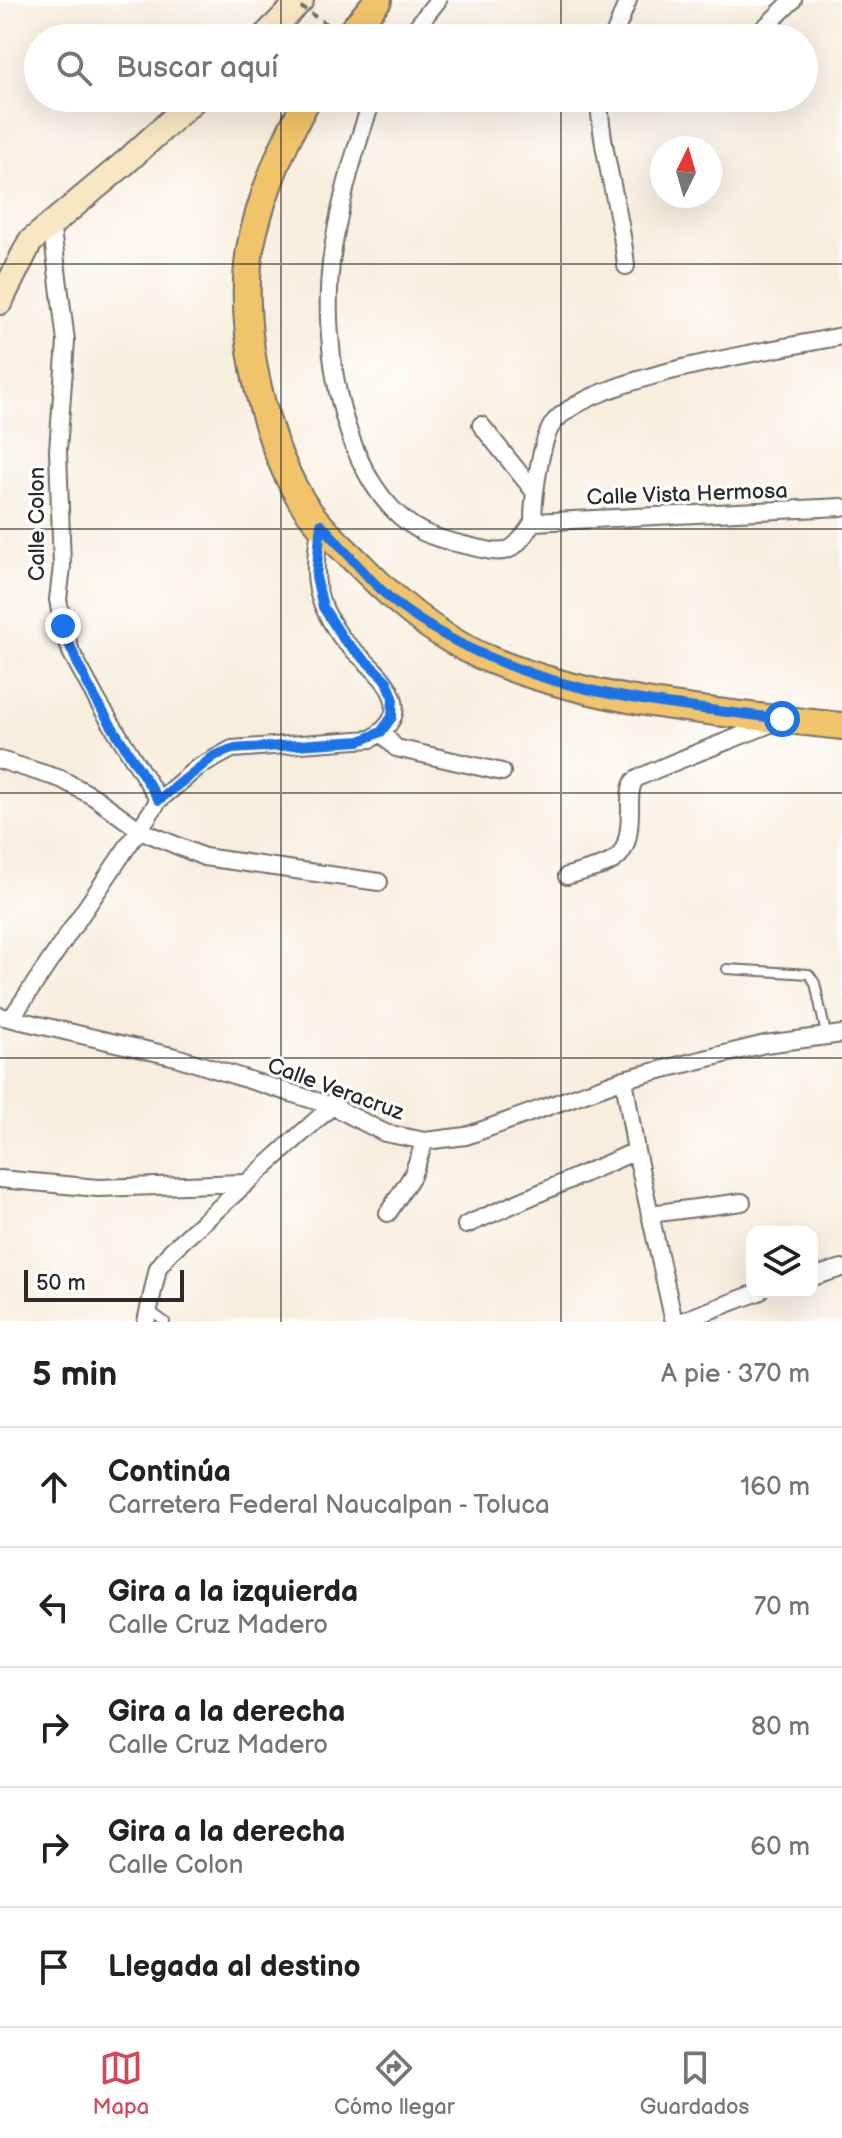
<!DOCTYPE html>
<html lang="es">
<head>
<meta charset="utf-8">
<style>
	:root { --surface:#fff; --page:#f6f6f6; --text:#222; --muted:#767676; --line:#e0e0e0; --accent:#d1495b }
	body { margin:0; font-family:"Balsamiq Sans",sans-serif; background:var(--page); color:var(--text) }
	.controls { position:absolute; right:24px; bottom:24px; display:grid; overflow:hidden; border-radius:16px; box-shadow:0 8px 32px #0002 }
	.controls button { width:72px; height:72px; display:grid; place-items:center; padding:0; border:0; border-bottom:2px solid var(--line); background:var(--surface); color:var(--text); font:40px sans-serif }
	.compass { position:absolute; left:650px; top:136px; width:72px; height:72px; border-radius:50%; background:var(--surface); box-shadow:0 8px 32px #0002; rotate:5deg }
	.scale { position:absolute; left:24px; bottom:20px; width:160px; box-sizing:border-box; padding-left:8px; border:4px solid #2b2b2b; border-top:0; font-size:22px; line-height:28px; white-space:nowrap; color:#2b2b2b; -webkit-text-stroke:6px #fff; paint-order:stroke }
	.stop { position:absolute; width:24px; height:24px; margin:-18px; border:6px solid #1a73e8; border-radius:50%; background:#fff }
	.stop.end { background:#1a73e8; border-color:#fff; box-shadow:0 2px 8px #0008 }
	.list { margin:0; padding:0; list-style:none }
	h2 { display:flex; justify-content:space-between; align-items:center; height:104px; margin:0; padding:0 32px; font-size:34px }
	h2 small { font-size:26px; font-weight:400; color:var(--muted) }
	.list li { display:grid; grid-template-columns:52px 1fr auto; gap:24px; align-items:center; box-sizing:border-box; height:120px; padding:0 32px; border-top:2px solid var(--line) }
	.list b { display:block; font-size:30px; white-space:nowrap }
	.list p { margin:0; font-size:26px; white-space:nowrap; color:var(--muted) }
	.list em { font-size:26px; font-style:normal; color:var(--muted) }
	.icon { flex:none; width:44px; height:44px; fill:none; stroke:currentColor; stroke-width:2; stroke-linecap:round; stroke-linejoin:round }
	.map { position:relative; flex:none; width:842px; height:1322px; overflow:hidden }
	.search { position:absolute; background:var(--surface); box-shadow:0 8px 32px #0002; left:24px; right:24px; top:24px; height:88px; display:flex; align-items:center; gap:20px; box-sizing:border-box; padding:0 28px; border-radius:44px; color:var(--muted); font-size:30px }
	.sheet { height:704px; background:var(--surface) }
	nav { display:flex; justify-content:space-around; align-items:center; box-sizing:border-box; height:112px; border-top:2px solid var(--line); background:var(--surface); font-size:22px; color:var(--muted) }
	nav a { display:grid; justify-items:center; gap:4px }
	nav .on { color:var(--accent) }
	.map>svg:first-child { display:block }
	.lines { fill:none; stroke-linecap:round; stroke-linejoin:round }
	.lane-casing { stroke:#736f6a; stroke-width:12 }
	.street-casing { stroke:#736f6a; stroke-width:20 }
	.secondary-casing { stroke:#736f6a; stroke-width:28 }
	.primary-casing { stroke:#736f6a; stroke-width:30 }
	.lane { stroke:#fff; stroke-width:8 }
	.street { stroke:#fff; stroke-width:16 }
	.secondary { stroke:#f9e7c3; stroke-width:24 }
	.primary { stroke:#f1c36a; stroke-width:26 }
	.path-bridge { stroke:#736f6a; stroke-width:4; stroke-dasharray:6 6; stroke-linecap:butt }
	.route { stroke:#1a73e8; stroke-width:10 }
	.grid { fill:none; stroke:#2b2b2b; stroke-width:2; stroke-opacity:0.55 }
	.labels { text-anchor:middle; stroke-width:6; stroke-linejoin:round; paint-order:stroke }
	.street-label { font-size:22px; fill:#2b2b2b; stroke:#fff }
</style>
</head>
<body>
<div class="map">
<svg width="842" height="1322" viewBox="0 0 842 1322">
	<rect width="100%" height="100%" fill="#fff"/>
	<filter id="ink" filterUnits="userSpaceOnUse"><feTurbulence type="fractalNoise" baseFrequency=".0125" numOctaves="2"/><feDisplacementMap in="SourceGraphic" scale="16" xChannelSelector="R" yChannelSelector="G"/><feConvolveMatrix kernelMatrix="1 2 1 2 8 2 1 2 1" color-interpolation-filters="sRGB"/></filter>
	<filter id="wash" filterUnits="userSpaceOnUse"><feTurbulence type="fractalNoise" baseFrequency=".006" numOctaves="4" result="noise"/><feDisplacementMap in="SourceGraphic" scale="32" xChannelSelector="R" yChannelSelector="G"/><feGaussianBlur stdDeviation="1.8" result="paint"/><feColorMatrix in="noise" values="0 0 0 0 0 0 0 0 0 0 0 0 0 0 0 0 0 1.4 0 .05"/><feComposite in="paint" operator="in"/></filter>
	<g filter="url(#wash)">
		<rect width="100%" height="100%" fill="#f8eede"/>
	</g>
	<g filter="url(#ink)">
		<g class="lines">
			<defs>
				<path id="lane" d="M727,969l82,5 6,9 11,51
					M149,1310l16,12"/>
				<path id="street" d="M756,36l37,-36
					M408,38l30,-38
					M613,38l15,-38
					M373,98c-19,53 -35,109 -42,165 -10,81 11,228 92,269 12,6 28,10 41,13 40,9 46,14 69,-23
					M599,98c2,57 22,111 27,168
					M51,222l15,119 -8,109 4,116 -4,34 5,26 8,26 27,50 61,98
					M481,425l52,65
					M533,522c0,-22 7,-85 22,-101 41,-46 221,-71 287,-85
					M533,522l309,-15
					M381,732l15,16 106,24
					M0,760l61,19 33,18 46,33 64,27 175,25
					M567,876c46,-14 62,-10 63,-64 0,-10 -1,-23 4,-31 5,-7 124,-51 143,-60
					M0,1016l176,41 156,49 53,27 40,8 41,-5 158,-57 141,-35 77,-10
					M12,1017l147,-217 38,-32 35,-19 139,-10c55,-34 0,-71 -26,-97 -8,-9 -15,-22 -20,-32 -14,-26 -9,-59 -4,-86
					M624,1079l12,72 38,171
					M0,1179l98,9 146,-5
					M388,1213l24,-37 13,-35
					M650,1214l92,-12
					M466,1225l170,-74
					M812,1277l30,-9
					M146,1322l12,-54 13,-17 161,-145
					M679,1322l80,-30"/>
				<path id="secondary" d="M263,38l38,-38
					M0,302l30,-60 96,-80 70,-64"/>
				<path id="primary" d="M346,38l32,-38
					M308,98c-24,43 -42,86 -54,133 -21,78 6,202 47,269 15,25 40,46 61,67 37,38 80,74 131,94 110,44 232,52 349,65"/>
			</defs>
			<use href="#lane" class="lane-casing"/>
			<use href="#street" class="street-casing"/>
			<use href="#secondary" class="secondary-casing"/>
			<use href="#primary" class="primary-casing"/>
			<use href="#lane" class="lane"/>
			<use href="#street" class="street"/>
			<use href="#secondary" class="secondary"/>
			<use href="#primary" class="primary"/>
			<path class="path-bridge" d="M301,7l46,31"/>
		</g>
	</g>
	<g class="lines" filter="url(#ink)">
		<path class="route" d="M63,626c20,63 61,118 96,174l55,-44 18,-7 128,-8 21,-9 11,-15 1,-20 -6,-16 -43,-41 -21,-33 -7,-30 5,-53c26,28 53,64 85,87 117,82 239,90 376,108"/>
	</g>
	<path class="grid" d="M281,0v38M561,0v38M281,98v1224M561,98v1224M0,264h842M0,529h842M0,793h842M0,1058h842"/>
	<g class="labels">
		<g class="street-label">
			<text transform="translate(687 493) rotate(-2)" y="8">Calle Vista Hermosa</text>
			<text transform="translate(36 524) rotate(-90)" y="8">Calle Colon</text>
			<text transform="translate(336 1088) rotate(20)" y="8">Calle Veracruz</text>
		</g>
	</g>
</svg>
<div class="controls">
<button><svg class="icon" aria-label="layers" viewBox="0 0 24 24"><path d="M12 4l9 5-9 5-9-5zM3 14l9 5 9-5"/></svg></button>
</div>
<svg class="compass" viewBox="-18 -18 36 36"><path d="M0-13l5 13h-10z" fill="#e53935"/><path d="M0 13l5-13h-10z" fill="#767676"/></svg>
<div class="scale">50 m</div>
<div class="stop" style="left:782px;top:719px"></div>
<div class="stop end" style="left:63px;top:626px"></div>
<div class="search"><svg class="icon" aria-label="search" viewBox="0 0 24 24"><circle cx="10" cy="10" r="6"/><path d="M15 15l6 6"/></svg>Buscar aquí</div>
</div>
<section class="sheet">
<h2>5 min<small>A pie · 370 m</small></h2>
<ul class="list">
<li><svg class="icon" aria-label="ahead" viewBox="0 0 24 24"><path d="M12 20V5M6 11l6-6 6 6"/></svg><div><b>Continúa</b><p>Carretera Federal Naucalpan - Toluca</p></div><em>160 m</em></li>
<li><svg class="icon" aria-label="left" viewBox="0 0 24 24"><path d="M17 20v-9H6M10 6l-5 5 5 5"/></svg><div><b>Gira a la izquierda</b><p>Calle Cruz Madero</p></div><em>70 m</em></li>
<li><svg class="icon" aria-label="right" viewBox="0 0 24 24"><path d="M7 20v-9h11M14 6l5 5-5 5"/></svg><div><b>Gira a la derecha</b><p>Calle Cruz Madero</p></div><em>80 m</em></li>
<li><svg class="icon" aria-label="right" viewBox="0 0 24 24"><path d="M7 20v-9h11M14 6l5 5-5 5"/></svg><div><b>Gira a la derecha</b><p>Calle Colon</p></div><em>60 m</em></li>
<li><svg class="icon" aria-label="arrive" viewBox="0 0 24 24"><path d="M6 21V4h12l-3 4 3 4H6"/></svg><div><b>Llegada al destino</b></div></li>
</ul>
</section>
<nav>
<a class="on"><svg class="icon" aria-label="map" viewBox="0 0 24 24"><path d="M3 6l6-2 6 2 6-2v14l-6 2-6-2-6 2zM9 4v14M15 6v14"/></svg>Mapa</a>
<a><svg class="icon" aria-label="directions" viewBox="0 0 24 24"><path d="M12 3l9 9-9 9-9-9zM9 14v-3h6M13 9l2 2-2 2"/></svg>Cómo llegar</a>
<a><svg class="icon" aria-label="saved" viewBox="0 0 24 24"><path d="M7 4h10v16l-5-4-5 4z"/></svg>Guardados</a>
</nav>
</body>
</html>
